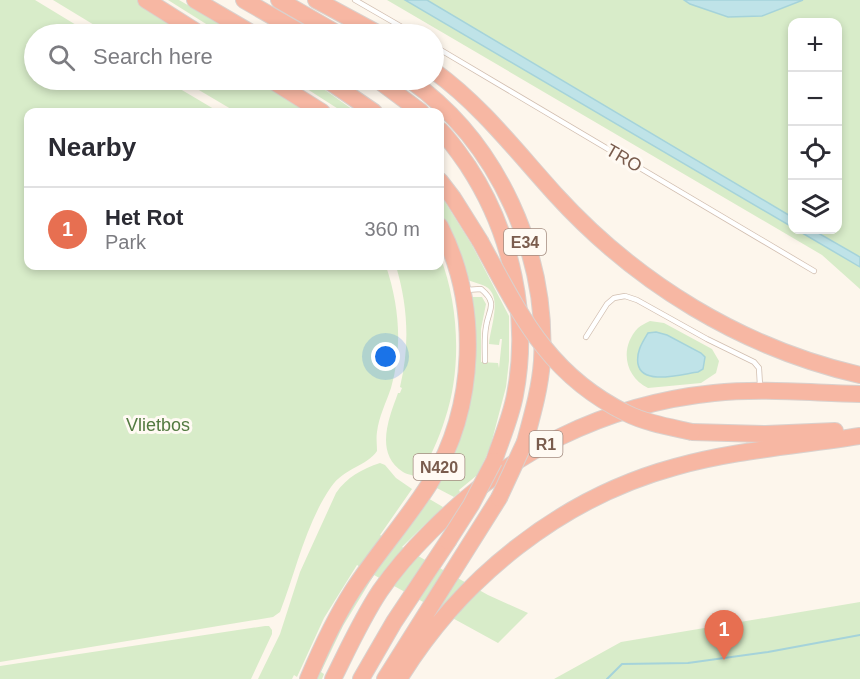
<!DOCTYPE html>
<html lang="en">
<head>
<meta charset="utf-8">
<style>
	:root { --surface:#fff; --page:#f2f2f3; --text:#2b2b33; --muted:#7c7c81; --line:#e1e1e2; --accent:#e76f51 }
	body { margin:0; font-family:Arial,sans-serif; background:var(--page); color:var(--text) }
	.controls { position:absolute; right:18px; top:18px; display:grid; overflow:hidden; border-radius:12px; box-shadow:0 3px 9px #0003 }
	.controls button { width:54px; height:54px; display:grid; place-items:center; padding:0; border:0; border-bottom:2px solid var(--line); background:var(--surface); color:var(--text); font:30px sans-serif }
	.you { position:absolute; left:386px; top:357px; width:21px; height:21px; margin:-15px; border:4px solid #fff; border-radius:50%; background:#1a73e8; box-shadow:0 0 0 9px #1a73e833 }
	.badge { display:grid; place-items:center; width:39px; height:39px; border-radius:50%; background:var(--accent); color:#fff; font-size:20px; font-weight:700 }
	.pin { position:absolute; translate:-50% -50px; filter:drop-shadow(0 2px 3px #0008) }
	.pin::after { content:''; position:absolute; top:32px; width:21px; height:18px; background:inherit; clip-path:polygon(0 0,100% 0,50% 100%) }
	.list { margin:0; padding:0; list-style:none }
	h2 { display:flex; justify-content:space-between; align-items:center; height:78px; margin:0; padding:0 24px; font-size:26px }
	h2 small { font-size:20px; font-weight:400; color:var(--muted) }
	.list li { display:grid; grid-template-columns:39px 1fr auto; gap:18px; align-items:center; box-sizing:border-box; height:84px; padding:0 24px; border-top:2px solid var(--line) }
	.list b { display:block; font-size:22px; white-space:nowrap }
	.list p { margin:0; font-size:20px; white-space:nowrap; color:var(--muted) }
	.list em { font-size:20px; font-style:normal; color:var(--muted) }
	.icon { flex:none; width:33px; height:33px; fill:none; stroke:currentColor; stroke-width:2; stroke-linecap:round; stroke-linejoin:round }
	.map { position:relative; flex:none; width:860px; height:679px; overflow:hidden }
	.search { position:absolute; background:var(--surface); box-shadow:0 3px 9px #0003; left:24px; top:24px; width:420px; height:66px; display:flex; align-items:center; gap:15px; box-sizing:border-box; padding:0 21px; border-radius:33px; color:var(--muted); font-size:22px }
	.panel { position:absolute; background:var(--surface); box-shadow:0 3px 9px #0003; left:24px; top:108px; width:420px; height:162px; border-radius:12px }
	.map>svg:first-child { display:block }
	.green { fill:#d8ecc9; fill-rule:evenodd }
	.water { fill:#bfe3e8; stroke:#a5d3da; stroke-width:1.5 }
	.lines { fill:none; stroke-linecap:round; stroke-linejoin:round }
	.stream { stroke:#a5d3da; stroke-width:2 }
	.lane-casing { stroke:#d1beb0; stroke-width:6 }
	.highway-casing { stroke:#dad1cd; stroke-width:18 }
	.lane { stroke:#fff; stroke-width:4.5 }
	.highway { stroke:#f7b7a3; stroke-width:16 }
	.highway-bridge-casing { stroke:#dad1cd; stroke-width:18; stroke-linecap:butt }
	.highway-bridge { stroke:#f7b7a3; stroke-width:16 }
	.labels { text-anchor:middle; stroke-width:6; stroke-linejoin:round; paint-order:stroke }
	.shield { fill:#fffaf3; stroke:#a28b7f; stroke-width:1.5 }
	.shield-label { font-size:16px; font-weight:bold; fill:#7a5c4d }
	.street-label { font-size:18px; fill:#7a5c4d; stroke:#fffaf3 }
	.park-label { font-size:18px; fill:#537a41; stroke:#fffaf3 }
</style>
</head>
<body>
<div class="map">
<svg width="860" height="679" viewBox="0 0 860 679">
	<rect width="100%" height="100%" fill="#fdf6ec"/>
	<path class="green" d="M0,0h35l56,34h-57v46h131l54,32h-191v154h358c13,39 17,81 5,122 -5,15 -12,28 -14,44 -1,6 0,12 0,19 -10,15 -33,17 -46,36 -25,36 -35,84 -51,125l-7,5 -273,45z
		M53,0h87l49,34h-80z
		M168,0h11l58,34h-15z
		M387,0h297l6,4 38,13 34,-1 41,-16h57v289l-38,-34zM792,22h46v208h-46z
		M182,80h82l52,32h-80z
		M298,80h13l45,32h-13l-39,-25 1,-3z
		M440,194l32,51 37,71v45l-3,26 -16,61 -13,28h-1l-17,14 1,2 -6,5 -21,-11 14,-27 23,-159 3,-3h9l4,7 -5,25v33l17,1 1,5 3,-29h-2l-1,6 -10,-1c1,-16 13,-44 -1,-56 -7,-5 -16,-5 -23,-10l-25,-60z
		M440,256c19,49 22,113 5,163 -6,20 -16,40 -26,59 -7,-4 -11,-3 -16,-6 -29,-19 -14,-54 -5,-79h2l2,-5 -2,-1c10,-42 8,-80 -4,-121h44z
		M650,321l14,2 48,26 7,12 -3,12 -15,10 -53,5c-23,-11 -29,-40 -10,-60 3,-3 8,-5 12,-7z
		M380,463l5,2 11,13 16,11 -32,46 13,7 33,-45 17,10 -41,40 86,48 40,18 -30,30 -124,-68 -31,51 -22,46 3,2 -2,5h-10l56,-107 -11,-7 -33,53 -27,59 -3,-2 -2,4h-34l22,-45 20,-62 36,-79c11,-16 26,-24 44,-30z
		M860,602v77h-306l67,-37z
		M265,626h4l3,4v4l-21,45h-251v-13z"/>
	<path class="water" d="M405,0h22l365,217v10z
		M684,0h119l-41,16 -34,1 -38,-13z
		M797,230h16l47,27v10z
		M656,332l11,3 34,18 4,4 -2,12 -5,3c-16,2 -56,14 -60,-8 -2,-12 4,-21 10,-31z"/>
	<g class="lines">
		<path class="stream" d="M607,679l15,-15 66,-1 80,-11 92,-17"/>
		<defs>
			<path id="lane" d="M355,0l59,34
				M434,46l380,225
				M466,290l15,-1c18,15 7,21 5,38 -2,11 -1,23 -1,34
				M586,337l21,-33 7,-6 11,-2 12,4 70,39 47,23 5,6 1,18"/>
			<path id="highway" d="M146,0l54,34
				M195,0l58,34
				M244,0l59,34
				M279,0l59,34
				M316,0l63,34
				M434,71c47,34 82,80 121,123 81,89 187,154 305,181
				M271,80l51,32
				M327,80l47,32
				M378,80l43,32
				M410,80c88,62 138,174 132,281 -2,28 -10,55 -17,81
				M440,130c11,11 19,23 28,36 44,67 62,151 47,229 -4,22 -14,45 -21,66
				M440,181l13,17 27,43
				M692,432l74,2 69,-3
				M308,679c13,-31 27,-61 45,-89 24,-37 54,-70 77,-107 47,-77 50,-178 10,-257
				M333,679c15,-30 29,-61 47,-88 15,-22 32,-41 50,-59 77,-79 175,-128 284,-139 48,-5 98,0 146,1
				M361,679l33,-57 54,-81
				M385,679l114,-181
				M399,679c62,-101 162,-181 276,-212 60,-17 124,-21 185,-31"/>
		</defs>
		<use href="#lane" class="lane-casing"/>
		<use href="#highway" class="highway-casing"/>
		<use href="#lane" class="lane"/>
		<use href="#highway" class="highway"/>
		<defs>
			<path id="highway-bridge" d="M480,241c40,73 67,133 146,172 20,10 44,14 66,19
				M499,498l26,-56
				M448,541l23,-36 23,-44"/>
		</defs>
		<use href="#highway-bridge" class="highway-bridge-casing"/>
		<use href="#highway-bridge" class="highway-bridge"/>
	</g>
	<g class="labels">
		<g class="shield">
			<rect x="504" y="229" width="42" height="26" rx="4.5"/>
			<rect x="529.5" y="431" width="33" height="26" rx="4.5"/>
			<rect x="413.5" y="454" width="51" height="26" rx="4.5"/>
		</g>
		<g class="shield-label">
			<text x="525" y="248">E34</text>
			<text x="546" y="450">R1</text>
			<text x="439" y="473">N420</text>
		</g>
		<g class="street-label">
			<text transform="translate(624 158) rotate(30)" y="6">TRO</text>
		</g>
		<g class="park-label">
			<text x="158" y="431">Vlietbos</text>
		</g>
	</g>
</svg>
<div class="controls">
<button>+</button>
<button>−</button>
<button><svg class="icon" aria-label="locate" viewBox="0 0 24 24"><circle cx="12" cy="12" r="6"/><path d="M12 2v4M12 18v4M2 12h4M18 12h4"/></svg></button>
<button><svg class="icon" aria-label="layers" viewBox="0 0 24 24"><path d="M12 4l9 5-9 5-9-5zM3 14l9 5 9-5"/></svg></button>
</div>
<div class="you"></div>
<div class="pin badge" style="left:724px;top:660px">1</div>
<div class="search"><svg class="icon" aria-label="search" viewBox="0 0 24 24"><circle cx="10" cy="10" r="6"/><path d="M15 15l6 6"/></svg>Search here</div>
<section class="panel">
<h2>Nearby<small></small></h2>
<ul class="list">
<li><span class="badge">1</span><div><b>Het Rot</b><p>Park</p></div><em>360 m</em></li>
</ul>
</section>
</div>
</body>
</html>
